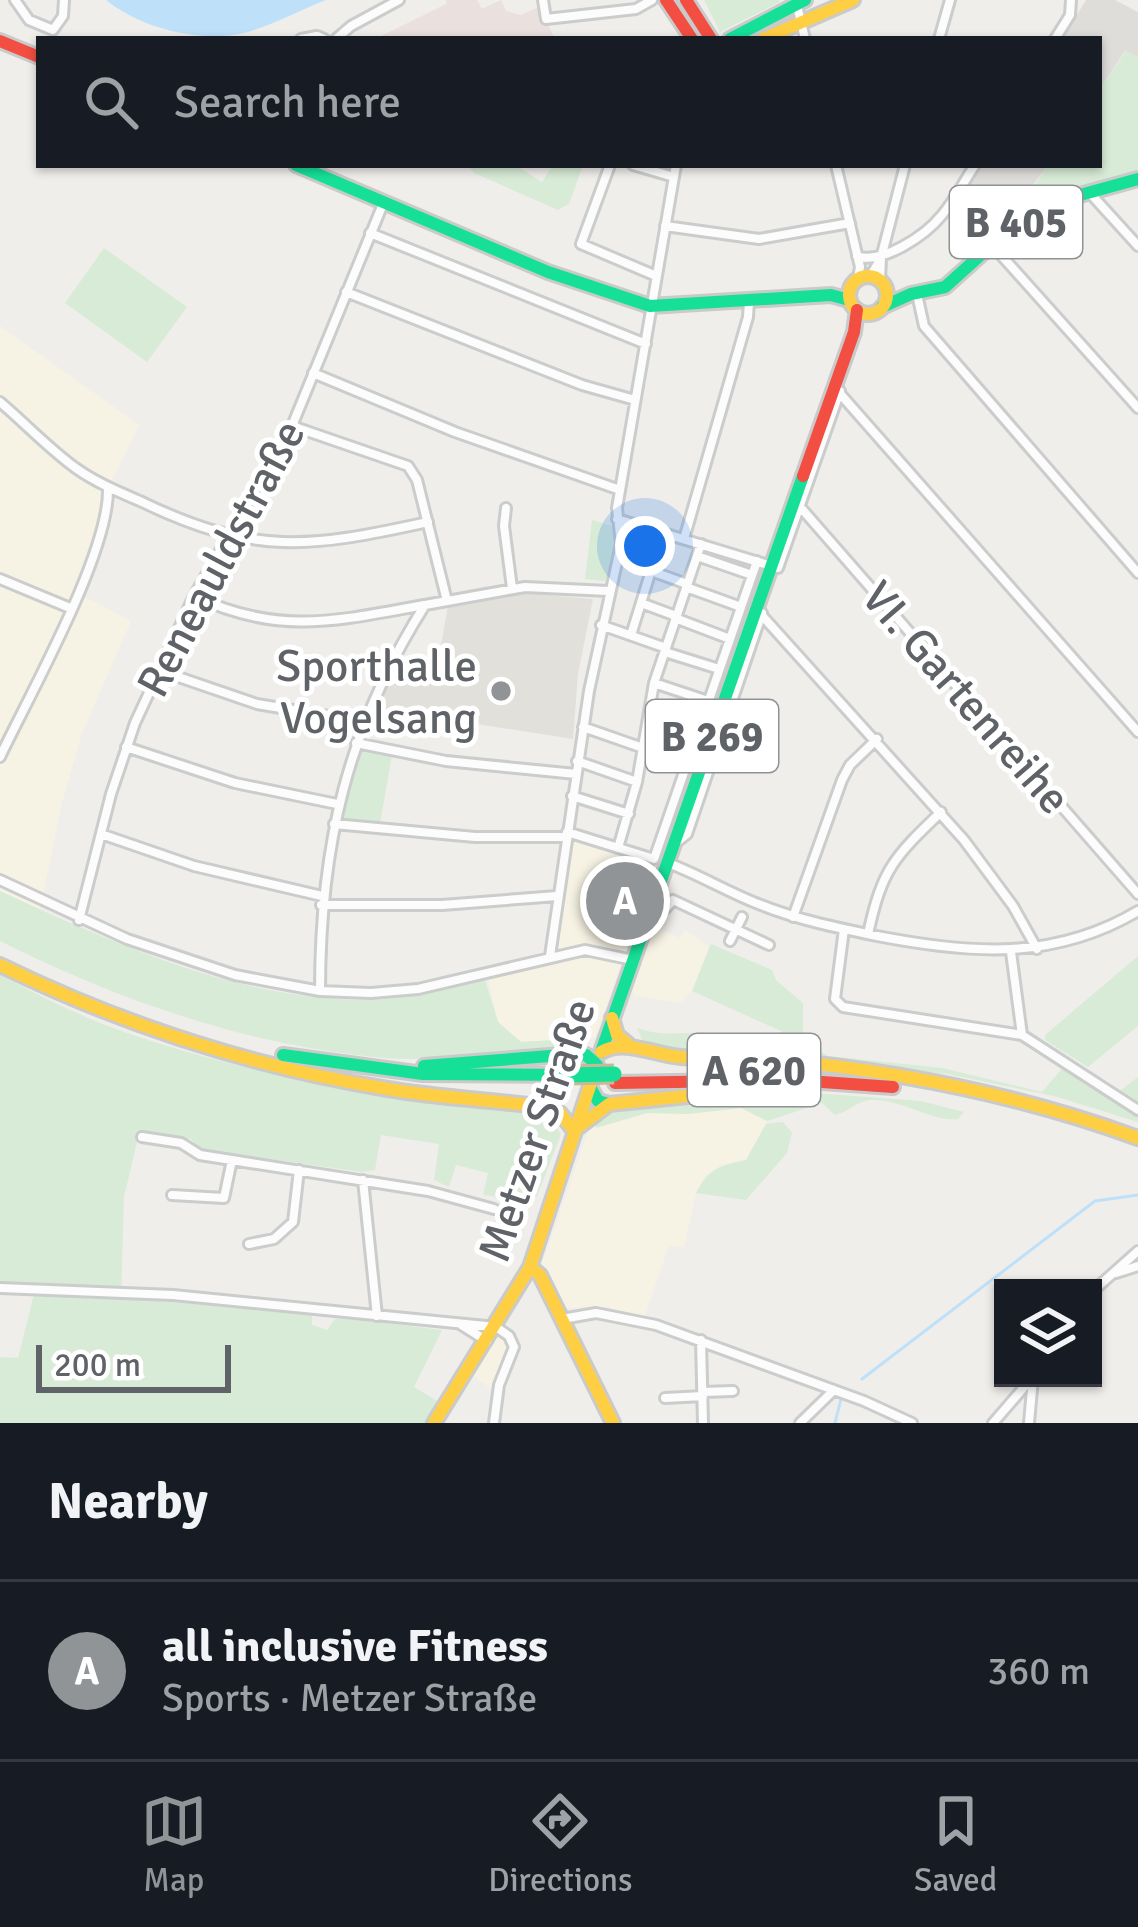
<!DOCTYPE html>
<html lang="en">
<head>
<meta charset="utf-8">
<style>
	:root { --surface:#171b24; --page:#20242c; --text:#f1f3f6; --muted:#9ea1a6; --line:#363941; --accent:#919496 }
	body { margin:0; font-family:Signika,sans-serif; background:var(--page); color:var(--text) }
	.controls { position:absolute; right:36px; bottom:36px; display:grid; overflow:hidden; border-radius:0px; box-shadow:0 3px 9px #0004 }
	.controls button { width:108px; height:108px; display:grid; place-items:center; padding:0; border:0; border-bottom:3px solid var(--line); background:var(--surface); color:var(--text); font:60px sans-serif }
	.scale { position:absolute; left:36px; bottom:30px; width:195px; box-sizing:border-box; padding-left:12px; border:6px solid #5f6368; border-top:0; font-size:33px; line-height:42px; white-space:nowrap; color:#5f6368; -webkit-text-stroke:9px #fff; paint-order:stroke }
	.you { position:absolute; left:645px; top:546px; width:42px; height:42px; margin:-30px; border:9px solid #fff; border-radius:50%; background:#1a73e8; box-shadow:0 0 0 18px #1a73e833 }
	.badge { display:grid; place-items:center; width:78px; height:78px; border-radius:50%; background:var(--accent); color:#fff; font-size:39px; font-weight:700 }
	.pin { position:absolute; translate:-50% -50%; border:6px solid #fff; box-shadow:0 3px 12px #0006 }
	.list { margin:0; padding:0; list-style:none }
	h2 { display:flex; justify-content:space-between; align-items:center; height:156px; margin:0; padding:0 48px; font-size:51px }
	h2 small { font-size:39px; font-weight:400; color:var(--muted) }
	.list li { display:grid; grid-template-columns:78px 1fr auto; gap:36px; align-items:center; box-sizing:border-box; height:180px; padding:0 48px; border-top:3px solid var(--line) }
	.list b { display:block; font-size:45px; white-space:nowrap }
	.list p { margin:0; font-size:39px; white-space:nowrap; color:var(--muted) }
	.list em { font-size:39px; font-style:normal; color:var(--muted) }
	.icon { flex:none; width:66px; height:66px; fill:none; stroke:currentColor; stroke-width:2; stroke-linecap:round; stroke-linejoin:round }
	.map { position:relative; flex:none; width:1138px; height:1423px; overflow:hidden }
	.search { position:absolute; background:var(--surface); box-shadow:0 3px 9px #0004; left:36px; right:36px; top:36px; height:132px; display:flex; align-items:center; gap:30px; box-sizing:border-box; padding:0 42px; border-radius:0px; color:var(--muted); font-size:45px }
	.sheet { height:336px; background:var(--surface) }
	nav { display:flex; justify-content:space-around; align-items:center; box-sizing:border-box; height:168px; border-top:3px solid var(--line); background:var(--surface); font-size:33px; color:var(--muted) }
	nav a { display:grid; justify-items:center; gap:6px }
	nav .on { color:var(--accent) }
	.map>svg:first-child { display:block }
	.commercial { fill:#f7f3e4 }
	.industrial { fill:#dfddda }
	.education { fill:#e2e0da }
	.medical { fill:#eae0de }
	.green { fill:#d8ebd6 }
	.water { fill:#bfe0f9 }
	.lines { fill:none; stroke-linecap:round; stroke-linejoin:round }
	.stream { stroke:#bfe0f9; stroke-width:3 }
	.street-casing { stroke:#cbcccc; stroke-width:14 }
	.fast-casing { stroke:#cacacb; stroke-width:18 }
	.slow-casing { stroke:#cacacb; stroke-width:18 }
	.jam-casing { stroke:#cacacb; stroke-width:18 }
	.street { stroke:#fdfcfc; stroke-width:8 }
	.fast { stroke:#16e098; stroke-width:12 }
	.slow { stroke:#ffcf43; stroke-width:12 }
	.jam { stroke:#f24e42; stroke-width:12 }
	.fast-bridge-casing { stroke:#c8b996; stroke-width:21; stroke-linecap:butt }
	.fast-bridge { stroke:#16e098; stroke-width:15 }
	.poi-dot { fill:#919496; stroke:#fff; stroke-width:4.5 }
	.labels { text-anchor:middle; stroke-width:10; stroke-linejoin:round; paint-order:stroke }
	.shield { fill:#fff; stroke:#8f9295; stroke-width:3 }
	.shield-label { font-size:42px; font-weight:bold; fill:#5f6368 }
	.street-label { font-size:45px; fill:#5f6368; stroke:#fff }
	.poi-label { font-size:45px; fill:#5f6368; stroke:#fff; text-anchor:end }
</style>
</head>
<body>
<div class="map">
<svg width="1138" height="1423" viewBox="0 0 1138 1423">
	<rect width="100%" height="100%" fill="#efeeea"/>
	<path class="commercial" d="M0,326l139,99 -27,55 7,4 -8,39 -28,73 48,25 -49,112 -21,73 -21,104 -40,-19z
		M573,836l61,20 -5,15 22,7 -56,160 -74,4 -23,-20 -10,-44 69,-19 -1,-20z
		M654,926l26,12 5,-8 24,16 -17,45 -12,12 -46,-8 -2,-6z
		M741,1108l26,13 -21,39 -25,5 -16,11 -9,17 -12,54 -15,-2 -24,71 -38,-9 -44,1 -21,-44 48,-138h14l43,-13 41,1z
		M500,1332l8,4 4,12 -17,43 -23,-16z"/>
	<path class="industrial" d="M1086,0h29l23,12v45l-13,-6 -26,39v-51h-37z
		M982,165h66l-41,55 -23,20 -35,-23z"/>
	<path class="education" d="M543,591l5,4 45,4 -15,75 -5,65 -198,-31 25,-49 37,8 11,-61z"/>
	<path class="medical" d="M446,0h31l5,9 19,-9 5,11 15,4 18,-8 16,32h-180l71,-35z"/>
	<path class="green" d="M704,0h75l1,2 -60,30z
		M1126,51l12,6v113l-108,31 -3,-4 21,-32h51v-75z
		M515,165l27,17 11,-17h30l-14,39 -11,6 -84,-37 -5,-7z
		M104,248l83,59 -40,55 -82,-59z
		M592,520l20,6 5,23 -12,32 -20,-2z
		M359,748l33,7 -12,69 -41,-4z
		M0,891c115,53 238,109 367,109 40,-1 79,-11 118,-20l13,42 23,20 69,-4c-18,17 -62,15 -87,16 -40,2 -80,7 -119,4 -135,-12 -264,-57 -384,-117z
		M711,944l61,26 4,10 27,23v37l25,16 114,12 100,24 23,-27 47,32 26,-20v45l-84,-26 -107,-22 -172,-20 -120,-6 -11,-4 -7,-16c26,9 43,4 69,5 27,0 52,16 79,6l-4,-8 -89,-40z
		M1138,956v70l-50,41 -43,-27v-5z
		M0,975c35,18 71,37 108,51 139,52 284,69 431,88l13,7 9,13 -24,62 -8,5 -46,-6 5,-22 -32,-8 -7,22 -15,-7 5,-36 -58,-9 -6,35 -13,2 -163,-23 -8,-10 -52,-6 -15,64 -3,100 191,18v10l15,5 8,-11 11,-1 96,12 -28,57 25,15 -14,21h-425v-66l18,1 18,-72 -36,-2z
		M814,1093l107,8 43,11 -6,7c-26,3 -56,-20 -87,-19 -14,1 -23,12 -36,15l-13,-12 -55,18 -26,-13 -53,6 -41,-1 -51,15 -1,-5 12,-12 108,-14z
		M783,1122l9,11 -5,20 -41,47 -50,-7c12,-24 25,-28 50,-33l20,-36z"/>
	<path class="water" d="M106,0h220c-26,10 -51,24 -78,32 -45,12 -106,-3 -142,-32z"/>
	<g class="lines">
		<path class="stream" d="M862,1379l233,-178 43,-6
			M835,1423l6,-24"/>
		<defs>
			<path id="street" d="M15,0l14,20 24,10 10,-14 1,-16
				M543,0l3,19 90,-10 16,-9
				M796,1l9,38
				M301,39l16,-3 7,3
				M336,39l15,-13 48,-26
				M939,39l11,-39
				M1055,39l15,-24 1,-15
				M610,165l-29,79 73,31
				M633,165l41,12
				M836,165l24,102 -2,11
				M1089,192l49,54
				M665,226l94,13 91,-16
				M370,233l276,111
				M992,245l146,163
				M857,256c25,9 69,-21 85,-41 13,-15 22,-34 33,-50
				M871,275l9,-15
				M880,280l1,-22 24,-93
				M346,292l236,93 53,15
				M917,294l7,32 214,247
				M313,373l142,59 165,58
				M835,388l303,344
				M0,402c26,22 49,47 77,67 20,14 42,23 65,33 112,54 168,46 286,20
				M292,426l116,40 9,14 30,121
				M795,501l343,393
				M506,508l-2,18 8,62
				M617,519l161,49 62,-177
				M684,539l64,-222 1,-16
				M697,556l55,19
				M651,571l36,13
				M0,579l70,29
				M686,587l55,20
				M194,596c85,40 142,25 230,9
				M641,603l35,13
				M757,610l207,230 49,66 24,43
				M675,618l55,21
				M601,625l65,23
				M631,635l32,-103
				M665,652l54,17
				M158,670l99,34 107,18
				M654,683l54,18
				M583,727l60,21
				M356,743l90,18 130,13
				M126,747l109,36 102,21
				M0,757c30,-63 110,-205 108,-269
				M577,761l60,21
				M572,796l57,18
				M334,824l141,13h91
				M567,832l87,27 103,-298
				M101,834l93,32 128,30
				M678,841l9,-7 75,-221
				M618,848l19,-66 17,-99 47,-139
				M668,863c32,12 61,30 93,42 38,15 77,23 116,31 93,18 177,25 261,-25
				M0,880l127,59 108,36 85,16 51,2 47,-4 167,-39 48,10
				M654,903l12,5 7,-8 96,45
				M321,905h121l115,-9
				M793,917l49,-137 8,-15 27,-26
				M79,920l32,-126 24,-71 59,-127 98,-170 91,-222
				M844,929l-9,70 8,8 179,28 116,75
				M868,934c14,-65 26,-77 73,-122
				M730,941l12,-24
				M1011,952l11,83
				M550,956l39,-265 32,-147 -4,-36 59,-343
				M320,991c0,-144 27,-263 105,-386l100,-18 83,4
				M142,1137l39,6 19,12 228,36 66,18
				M363,1180l14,136
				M172,1195l52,3 8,-38
				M249,1244l25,-5 19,-17 6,-52
				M1116,1273l22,-7
				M0,1288l173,7 323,32 13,9 5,11 -15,38 -5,38
				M1093,1291l45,-40
				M562,1319l34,-6 60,12 208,76 48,22
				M460,1324l27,17
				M701,1340l2,83
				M703,1392l30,-1
				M665,1398l38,-2
				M800,1423l34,-33
				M993,1423l39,-45
				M1029,1423l4,-45"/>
			<path id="fast" d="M730,39l75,-39
				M296,165l252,107 102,34 181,-11 18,5
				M882,307l29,-13 34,-7 88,-79 105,-29
				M601,1052l202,-576
				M283,1055l140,19 144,1
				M424,1066l151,-12 11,1 11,10
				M590,1087l8,14 11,3"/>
			<path id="slow" d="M763,39l90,-39
				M849 295a19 19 0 1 1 38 0a19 19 0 1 1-38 0Z
				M0,965c123,60 253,102 388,124 52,9 105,11 157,18l15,6 15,19
				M612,1018l5,17 12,10
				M601,1052c24,-14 53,3 80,5 33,2 67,0 100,3 123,12 242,36 357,78
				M576,1129l33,-25 147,-15
				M530,1267l10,8 73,148
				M434,1423l96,-156 61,-184"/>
			<path id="jam" d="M666,0l26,39
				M686,0l25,39
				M0,41l39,16
				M803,476l51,-144 3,-22
				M615,1083l179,-3 99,7"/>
		</defs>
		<use href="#street" class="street-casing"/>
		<use href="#fast" class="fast-casing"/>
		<use href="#slow" class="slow-casing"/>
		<use href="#jam" class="jam-casing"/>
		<use href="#street" class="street"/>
		<use href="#fast" class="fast"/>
		<use href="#slow" class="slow"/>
		<use href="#jam" class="jam"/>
		<defs>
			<path id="fast-bridge" d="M567,1075l47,-1"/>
		</defs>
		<use href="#fast-bridge" class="fast-bridge-casing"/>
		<use href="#fast-bridge" class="fast-bridge"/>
	</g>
	<circle class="poi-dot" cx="501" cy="691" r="12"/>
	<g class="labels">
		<g class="shield">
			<rect x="950" y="186" width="132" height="72" rx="9"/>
			<rect x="646" y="700" width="132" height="72" rx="9"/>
			<rect x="688" y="1034" width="132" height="72" rx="9"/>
		</g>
		<g class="shield-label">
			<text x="1016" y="237">B 405</text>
			<text x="712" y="751">B 269</text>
			<text x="754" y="1085">A 620</text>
		</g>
		<g class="street-label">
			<text transform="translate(220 558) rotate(-62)" y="16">Reneauldstraße</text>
			<text transform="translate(967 697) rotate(49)" y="16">VI. Gartenreihe</text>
			<text transform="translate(536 1130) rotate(-71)" y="16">Metzer Straße</text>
		</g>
		<g class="poi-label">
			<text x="477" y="681">Sporthalle<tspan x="477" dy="52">Vogelsang</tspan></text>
		</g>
	</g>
</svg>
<div class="controls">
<button><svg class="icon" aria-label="layers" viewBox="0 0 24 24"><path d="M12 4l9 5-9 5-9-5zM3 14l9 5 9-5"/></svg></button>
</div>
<div class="scale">200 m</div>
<div class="you"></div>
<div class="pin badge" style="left:625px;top:901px">A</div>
<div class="search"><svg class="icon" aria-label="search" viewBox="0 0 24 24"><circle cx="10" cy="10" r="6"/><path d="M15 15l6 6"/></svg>Search here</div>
</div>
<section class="sheet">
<h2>Nearby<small></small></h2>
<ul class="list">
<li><span class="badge">A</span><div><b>all inclusive Fitness</b><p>Sports · Metzer Straße</p></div><em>360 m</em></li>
</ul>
</section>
<nav>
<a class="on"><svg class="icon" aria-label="map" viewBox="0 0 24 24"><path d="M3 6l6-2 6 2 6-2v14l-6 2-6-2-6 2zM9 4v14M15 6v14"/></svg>Map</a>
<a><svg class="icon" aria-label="directions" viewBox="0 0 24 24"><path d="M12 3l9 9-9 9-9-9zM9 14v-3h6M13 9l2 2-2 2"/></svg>Directions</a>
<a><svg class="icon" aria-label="saved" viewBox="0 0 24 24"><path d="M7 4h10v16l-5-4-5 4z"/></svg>Saved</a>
</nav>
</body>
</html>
